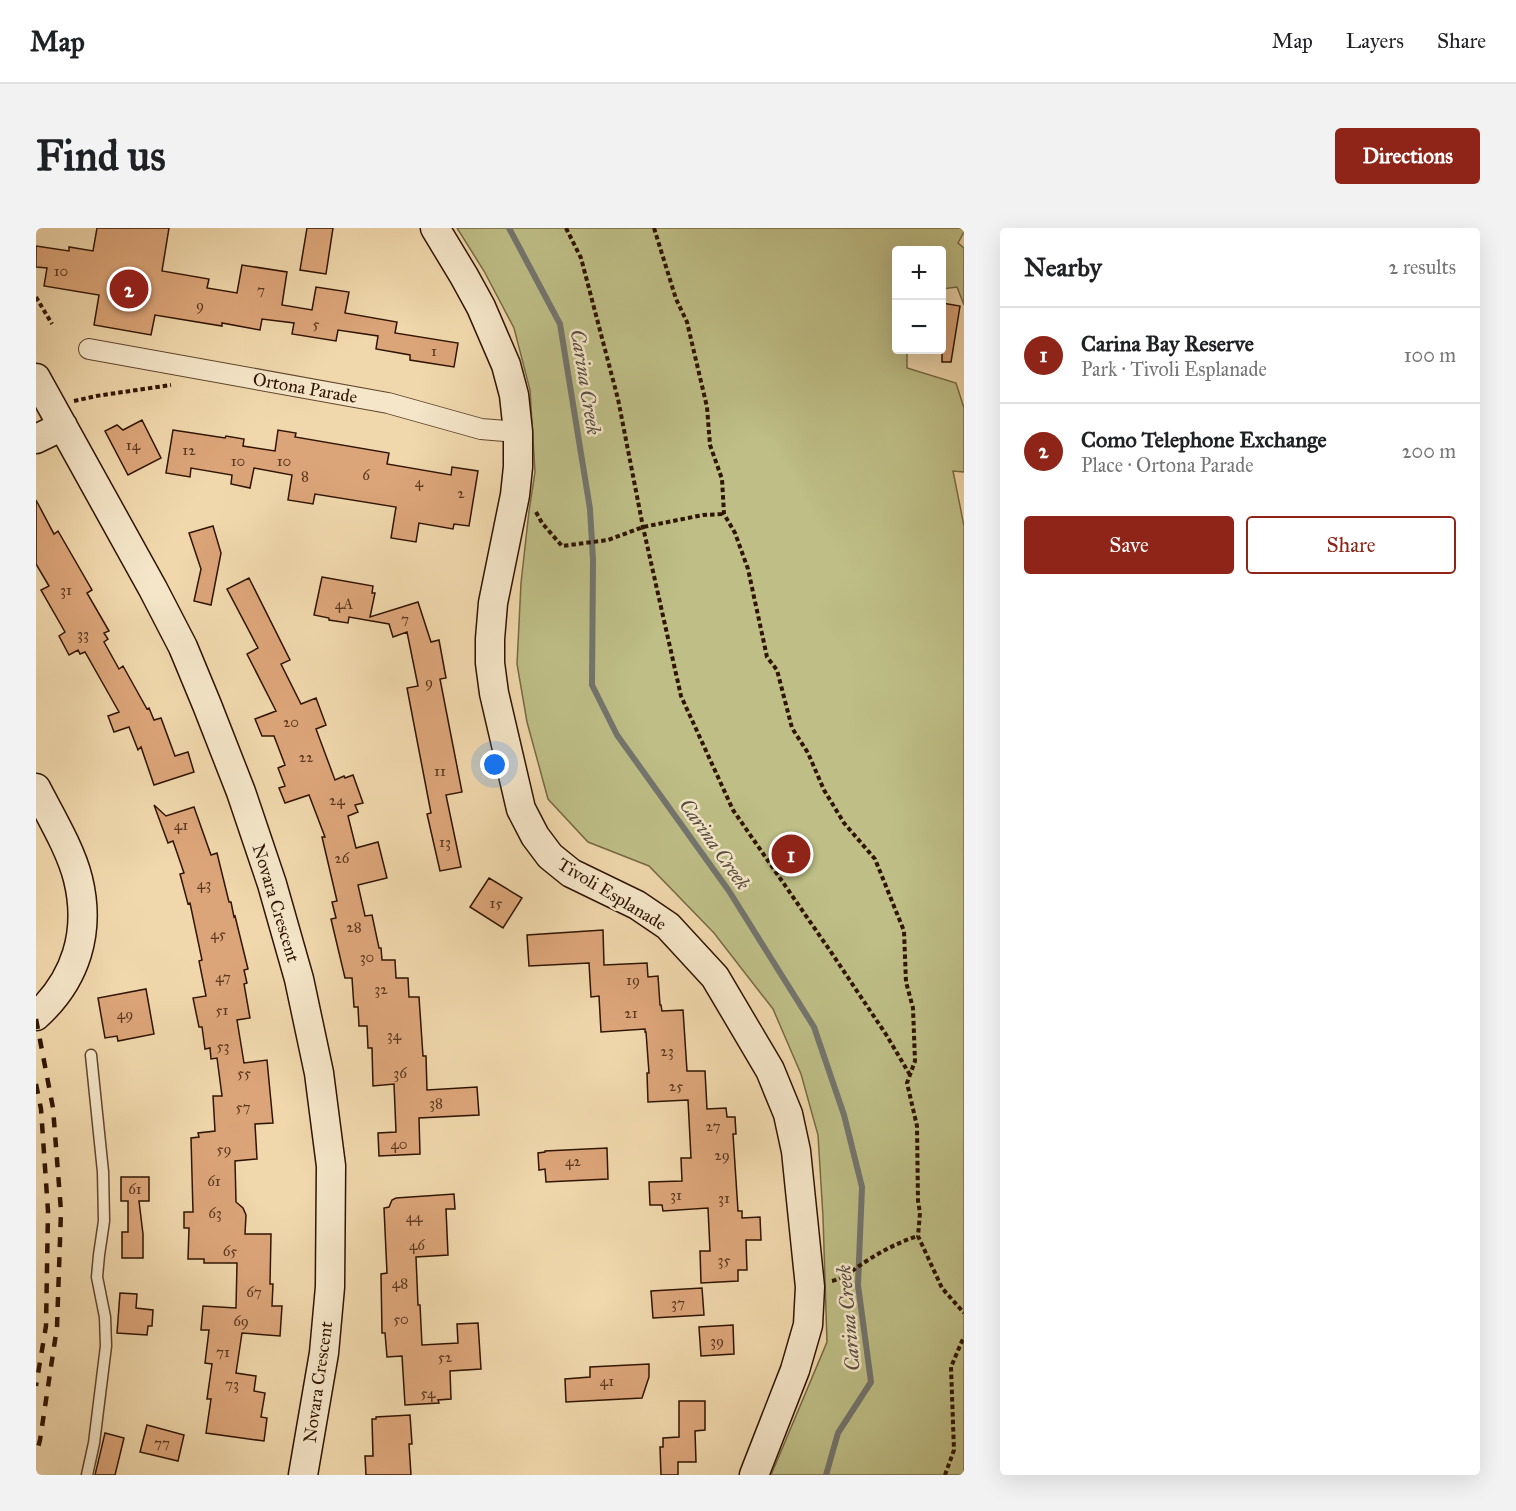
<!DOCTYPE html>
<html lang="en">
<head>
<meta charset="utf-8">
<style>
	:root { --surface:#fff; --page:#f2f2f2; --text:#202124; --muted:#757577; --line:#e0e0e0; --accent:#8f2418 }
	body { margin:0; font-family:"IM FELL Great Primer",serif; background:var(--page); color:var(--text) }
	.controls { position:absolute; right:18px; top:18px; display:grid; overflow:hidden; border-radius:6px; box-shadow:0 6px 24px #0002 }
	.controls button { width:54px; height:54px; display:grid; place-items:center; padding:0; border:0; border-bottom:2px solid var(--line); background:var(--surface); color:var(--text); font:30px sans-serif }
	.you { position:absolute; left:459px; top:537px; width:21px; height:21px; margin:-15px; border:4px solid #fff; border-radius:50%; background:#1a73e8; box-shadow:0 0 0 9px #1a73e833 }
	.badge { display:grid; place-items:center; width:39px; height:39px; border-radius:50%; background:var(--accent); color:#fff; font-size:20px; font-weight:700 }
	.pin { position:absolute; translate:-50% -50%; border:3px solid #fff; box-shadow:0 2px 6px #0006 }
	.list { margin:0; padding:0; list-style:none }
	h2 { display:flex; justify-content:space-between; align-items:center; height:78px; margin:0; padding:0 24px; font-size:26px }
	h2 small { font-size:20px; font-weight:400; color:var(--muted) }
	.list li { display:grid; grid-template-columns:39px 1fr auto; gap:18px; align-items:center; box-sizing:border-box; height:96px; padding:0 24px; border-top:2px solid var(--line) }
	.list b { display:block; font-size:22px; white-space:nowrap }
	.list p { margin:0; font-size:20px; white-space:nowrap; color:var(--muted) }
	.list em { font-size:20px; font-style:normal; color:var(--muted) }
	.actions { display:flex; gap:12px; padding:18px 24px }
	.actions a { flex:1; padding:14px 0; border:2px solid var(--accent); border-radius:6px; text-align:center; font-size:21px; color:var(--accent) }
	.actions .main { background:var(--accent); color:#fff }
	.map { position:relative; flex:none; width:928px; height:1247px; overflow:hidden; border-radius:6px }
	header { display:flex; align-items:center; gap:36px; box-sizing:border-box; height:84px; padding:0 30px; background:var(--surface); border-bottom:2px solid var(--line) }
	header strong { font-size:28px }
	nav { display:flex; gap:33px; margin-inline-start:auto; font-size:21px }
	.intro { display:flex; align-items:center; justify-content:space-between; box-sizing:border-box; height:144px; padding:0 36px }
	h1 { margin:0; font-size:42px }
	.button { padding:15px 27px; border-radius:6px; background:var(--accent); color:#fff; font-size:21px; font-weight:700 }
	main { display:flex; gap:36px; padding:0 36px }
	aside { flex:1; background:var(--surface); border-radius:6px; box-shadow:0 6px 24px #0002 }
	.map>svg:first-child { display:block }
	.green { fill:#bebe86; stroke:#776944; stroke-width:1.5 }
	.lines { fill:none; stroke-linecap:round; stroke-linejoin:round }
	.stream { stroke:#73756e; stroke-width:6 }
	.building { fill:#dca579; stroke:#301401; stroke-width:1.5 }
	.lane-casing { stroke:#60452c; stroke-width:13 }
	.street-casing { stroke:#60452c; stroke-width:22 }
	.secondary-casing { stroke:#301401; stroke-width:31 }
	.path { stroke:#301401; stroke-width:4; stroke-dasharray:4.5 3; stroke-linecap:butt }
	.lane { stroke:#f5e6c9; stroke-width:10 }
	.street { stroke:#f5e6c9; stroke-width:20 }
	.secondary { stroke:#f5e6c9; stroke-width:28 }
	.rail { stroke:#301401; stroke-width:4.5; stroke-dasharray:10 10; stroke-linecap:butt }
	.labels { text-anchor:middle; stroke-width:5; stroke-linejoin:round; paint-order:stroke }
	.number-label { font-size:15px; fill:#5b381f }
	.street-label { font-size:18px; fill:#301401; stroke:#f5e6c9 }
	.water-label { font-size:20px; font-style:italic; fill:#574d40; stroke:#f5e6c9 }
</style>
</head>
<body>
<header>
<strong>Map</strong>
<nav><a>Map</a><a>Layers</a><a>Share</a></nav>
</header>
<div class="intro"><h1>Find us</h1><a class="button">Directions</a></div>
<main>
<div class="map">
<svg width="928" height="1247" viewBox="0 0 928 1247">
	<rect width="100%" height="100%" fill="#f0d8ac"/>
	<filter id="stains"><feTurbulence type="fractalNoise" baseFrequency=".00333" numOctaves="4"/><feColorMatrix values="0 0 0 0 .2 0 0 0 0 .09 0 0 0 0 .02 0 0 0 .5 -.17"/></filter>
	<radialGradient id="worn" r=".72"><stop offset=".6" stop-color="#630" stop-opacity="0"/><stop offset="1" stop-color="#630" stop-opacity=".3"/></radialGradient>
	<path class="green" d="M421,0h507v4l-6,11 6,5v57l-7,-18 -15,2v-39h-46v100h11v18l49,15 8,25v64l-11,-1 11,55v949h-193l56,-133 -4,-125 -5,-82 -17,-61 -28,-65 -59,-76 -65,-67 -61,-24 -40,-43 -21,-77 -10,-58 4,-81 8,-72 6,-39 -5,-82 -16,-62 -30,-57z"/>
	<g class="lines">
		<path class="stream" d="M473,0l51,96 30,185 3,51 -1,125 25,50 112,156 85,136 30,88 18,72 -4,98 13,97 -33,51 -12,42"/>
	</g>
	<path class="building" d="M61,0h72l-7,43 47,8 -2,9 30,5 5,-28 45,7 -5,33 30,5 4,-23 33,5 -4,21 52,9 -2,11 63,10 -4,24 -44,-7v-5l-34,-6 2,-13 -40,-6 -2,11 -44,-7 2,-11 -32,-4 -2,11 -38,-7v3l-67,-11 -4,20 -57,-10 5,-30 -55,-9 3,-18 -11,-1v-21l33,5v-4l24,4z
		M271,0h26l-7,46 -26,-4z
		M906,75l18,3 -9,56h-9z
		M106,192l19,38 -33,17 -23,-44 12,-6 6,5z
		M137,202l52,8 1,-2 18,3 -1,7 32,5 3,-21 18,3 -1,4 94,16 -2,11 64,11 1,-8 26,4 -9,55 -15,-2 -1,5 -34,-6 -3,19 -25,-4 5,-31 -81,-13 -2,10 -25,-4 4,-25 -38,-7 -4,20 -19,-4 1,-9 -41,-7 -1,9 -24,-4z
		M0,272l18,34 4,-3 34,59 -5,3 22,38 -5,2 4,6 -4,3 15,27 4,-3 24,43 2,-1 5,12 7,-2 14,38 13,-4 6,20 -40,13 -13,-38 -3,3 -9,-23 -15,5 -6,-16 11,-4 -34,-60 -5,2 -2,-4 -9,5 -10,-19 6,-4 -24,-42 8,-4 -13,-22z
		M177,298l8,27 -10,52 -17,-4 7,-32 -12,-36z
		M286,349l51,9 -1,7h3l-5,24 48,-15 13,40 8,-2 7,38 -6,1 22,113 -16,3 15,72 -21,4 -13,-57 4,-1 -24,-125 11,-2 -11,-54 -14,5 -4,-13 -40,-7 -1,6 -19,-3v-2l-15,-3z
		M213,350l41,82 -9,4 20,40 15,-6 10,27 -10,4 19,51 9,-4 1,2 8,-3 10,28 -8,2 3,7 -10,4 8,32 22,-6 9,36 -29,7 7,31 7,-1 7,33h2l1,12h13l1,18h12l1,19h10l4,59h3l1,34 50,-3 2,28 -60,3 1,36 -41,2 -1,-23 18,-1 -2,-48 -21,2 -1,-38h-4l-1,-22h-8l-1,-19h-4l-2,-29h-7l-14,-59 5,-1 -4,-16 5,-1 -15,-64h3l-16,-42 -24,8 -6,-15 6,-2 -7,-18 7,-3 -11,-29h-12l-7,-17 21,-8 -29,-57 11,-6 -31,-59z
		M118,577l12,11 28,-9 17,48 6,-2 12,49h2l3,15 1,-1 13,53 -4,1 3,13 -3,1 6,34 -13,2 7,43 23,-3 6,63 -18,1 2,35 -22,2 1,41 7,6 3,7 -1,19h26l-1,50h3l-1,22h10l-2,30 -38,-3 -6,40 20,3 -2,15 11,2 -4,24 6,1 -3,23 -58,-8 5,-34h-4l5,-35 -7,-1 4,-33h-8l2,-24 33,2 1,-45h-33v-4h-16l1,-31h-5v-16h9l-2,-74 8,-1 -1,-4 17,-2 -2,-35h9l-5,-38 -6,1 -1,-11 -5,1 -3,-22h-3l-6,-29 13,-2 -7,-35 3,-1 -12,-57 -2,1 -8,-30 4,-1 -11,-32 -5,2z
		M453,650l33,20 -19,30 -33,-21z
		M567,702l1,35 43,-2 1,14 10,-1 2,29h1l1,6 21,-1 4,61h18l2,38 19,-1 1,9h8l1,17h-3l5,77h4v7l18,-1 1,23h-15l1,30h-9v11l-37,2 -1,-32h10l-2,-43 -45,3 -1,-6h-12l-1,-23 33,-1 -1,-23h10l-3,-58 -40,2 -1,-29h2l-3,-41h-1v-3l-44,3 -2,-36 -8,1 -2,-34 -60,3 -2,-31z
		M110,761l8,45 -36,7 -1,-5 -12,2 -7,-40z
		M571,920l1,31 -62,3 -1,-13 -6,1 -1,-17 7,-1v-1z
		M85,949h28v24h-10l4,33v24h-21v-26h6v-31h-7z
		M418,966l1,15h-9l2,46 -32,2 2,48h2l2,40 36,-2 -1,-19 21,-1 3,46 -31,2 1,28 -13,1 1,3 -34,2 -3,-49 -15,1 -2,-24h-3l-1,-59 6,-1 -3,-65 5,-1 3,-7 4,-2z
		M666,1060l2,27 -51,3 -2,-27z
		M84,1065l17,1 -1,14 17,2 -1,16h-4l-1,9 -30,-2z
		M697,1097l1,29 -33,2 -2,-29z
		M613,1136v13l-7,21 -76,4 -1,-23 25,-2v-10z
		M643,1173h26v29l-10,1 1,31h-18v13h-17l-1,-28h3v-9l16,-1z
		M374,1187l2,29h-3l2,31h-45l-1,-19h8l-1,-37h4v-2z
		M111,1197l37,10 -6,26 -38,-9z
		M69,1205l19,5 -9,37h-20z"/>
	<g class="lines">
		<defs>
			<path id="lane" d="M51,1247l7,-32 12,-97 -1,-29 -8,-40 2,-22 5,-34 -1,-49 -12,-117"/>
			<path id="street" d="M53,121l299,54 93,26 37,3"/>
			<path id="secondary" d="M399,0l29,48 17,31 25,58 8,30 4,37v35l-3,28 -22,108 -3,36v24l4,30 27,116 14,27 15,20 21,17 66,32 31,21 47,51 55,93 18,44 8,37 14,136 -2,38 -13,45 -41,105
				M0,150l117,211 30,58 24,58 34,87 31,92 27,95 20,94 12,93 -1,121 -6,66 -21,122
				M0,211l27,-13
				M0,560c14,27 35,62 42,91 13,53 -2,101 -42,137"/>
		</defs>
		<use href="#lane" class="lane-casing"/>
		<use href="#street" class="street-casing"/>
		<use href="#secondary" class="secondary-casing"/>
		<path class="path" d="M530,0l15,30 37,141 25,128 38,169 52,114 100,145 54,81 23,39
			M618,0l22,71 11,23 20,85 3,38 12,34 2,35 11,19 13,36 19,88 10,13 15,58 16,25 16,37 20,33 31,36 29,72 2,51 7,26 2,53 -8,22 10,43 1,75 2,12 -2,23 24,52 22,25
			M0,69l16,27
			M38,173l22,-5 75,-11
			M500,284l6,11 20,23 46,-6 35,-13 60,-12 21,-1
			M796,1053c13,-3 22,-12 33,-19 17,-11 34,-20 53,-26
			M909,1247l9,-25 -3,-83 11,-26 2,-2"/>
		<use href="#lane" class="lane"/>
		<use href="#street" class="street"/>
		<use href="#secondary" class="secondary"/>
		<path class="rail" d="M0,791l17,89 8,103 -4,116 -17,113 -4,15
			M0,856l5,25 7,102 -2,115 -10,60"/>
	</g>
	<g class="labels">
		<g class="number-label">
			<text x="25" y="48">10</text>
			<text x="225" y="67">7</text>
			<text x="164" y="82">9</text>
			<text x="280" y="101">5</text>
			<text x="398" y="128">1</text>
			<text x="97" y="222">14</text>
			<text x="153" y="227">12</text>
			<text x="202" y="238">10</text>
			<text x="248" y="238">10</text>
			<text x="330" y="252">6</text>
			<text x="269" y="253">8</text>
			<text x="383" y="259">4</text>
			<text x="425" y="270">2</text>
			<text x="30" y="367">31</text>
			<text x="308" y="381">4A</text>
			<text x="369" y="396">7</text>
			<text x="47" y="411">33</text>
			<text x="393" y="459">9</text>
			<text x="255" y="499">20</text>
			<text x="270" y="534">22</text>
			<text x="404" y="548">11</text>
			<text x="301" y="577">24</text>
			<text x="145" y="602">41</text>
			<text x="409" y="619">13</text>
			<text x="306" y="635">26</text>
			<text x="168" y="661">43</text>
			<text x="460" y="680">15</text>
			<text x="318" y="704">28</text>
			<text x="182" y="711">45</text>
			<text x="331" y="734">30</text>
			<text x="187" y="754">47</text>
			<text x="597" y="757">19</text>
			<text x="345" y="766">32</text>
			<text x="186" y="787">51</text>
			<text x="595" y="790">21</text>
			<text x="89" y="791">49</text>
			<text x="358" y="812">34</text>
			<text x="187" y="823">53</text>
			<text x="631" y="828">23</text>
			<text x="208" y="850">55</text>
			<text x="364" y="850">36</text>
			<text x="640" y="863">25</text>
			<text x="400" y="880">38</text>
			<text x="207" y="884">57</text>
			<text x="677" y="903">27</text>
			<text x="363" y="921">40</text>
			<text x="188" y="926">59</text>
			<text x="686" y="932">29</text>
			<text x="537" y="938">42</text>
			<text x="178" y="958">61</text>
			<text x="99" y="966">61</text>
			<text x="640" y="972">31</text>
			<text x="688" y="975">31</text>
			<text x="179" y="990">63</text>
			<text x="378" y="994">44</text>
			<text x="381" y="1022">46</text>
			<text x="194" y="1028">65</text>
			<text x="688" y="1037">35</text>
			<text x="364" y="1060">48</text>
			<text x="218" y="1069">67</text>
			<text x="642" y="1080">37</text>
			<text x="365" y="1096">50</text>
			<text x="205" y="1098">69</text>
			<text x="681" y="1118">39</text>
			<text x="187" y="1129">71</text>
			<text x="409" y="1134">52</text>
			<text x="571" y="1158">41</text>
			<text x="196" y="1161">73</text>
			<text x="392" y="1170">54</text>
			<text x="126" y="1220">77</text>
		</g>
		<g class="street-label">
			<text transform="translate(269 160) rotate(10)" y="6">Ortona Parade</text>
			<text transform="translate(576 666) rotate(31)" y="6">Tivoli Esplanade</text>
			<text transform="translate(240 675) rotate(73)" y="6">Novara Crescent</text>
			<text transform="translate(282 1154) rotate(-82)" y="6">Novara Crescent</text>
		</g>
		<g class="water-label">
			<text transform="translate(550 154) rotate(81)" y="7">Carina Creek</text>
			<text transform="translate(679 616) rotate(55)" y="7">Carina Creek</text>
			<text transform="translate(812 1090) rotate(-95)" y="7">Carina Creek</text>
		</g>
	</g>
	<rect width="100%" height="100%" filter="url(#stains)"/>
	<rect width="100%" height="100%" fill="url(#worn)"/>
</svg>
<div class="controls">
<button>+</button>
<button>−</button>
</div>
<div class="you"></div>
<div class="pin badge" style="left:755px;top:626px">1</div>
<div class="pin badge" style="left:93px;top:61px">2</div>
</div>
<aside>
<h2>Nearby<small>2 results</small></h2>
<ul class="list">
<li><span class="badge">1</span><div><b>Carina Bay Reserve</b><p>Park · Tivoli Esplanade</p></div><em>100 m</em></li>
<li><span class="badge">2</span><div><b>Como Telephone Exchange</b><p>Place · Ortona Parade</p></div><em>200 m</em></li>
</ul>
<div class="actions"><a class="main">Save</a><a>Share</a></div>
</aside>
</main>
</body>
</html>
